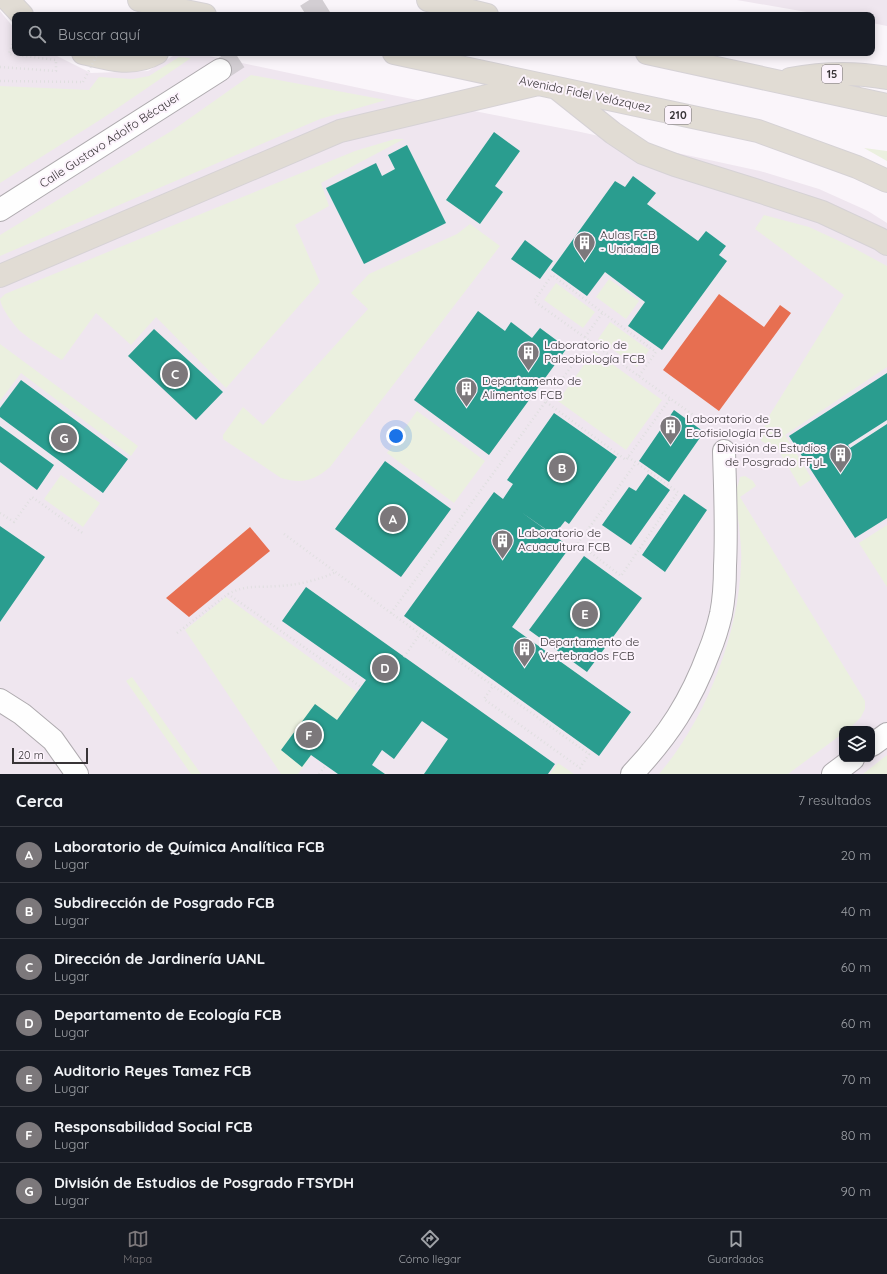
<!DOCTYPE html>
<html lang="es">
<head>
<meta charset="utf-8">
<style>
	:root { --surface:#171b24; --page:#242831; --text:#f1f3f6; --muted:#9ea1a6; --line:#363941; --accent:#7c787b }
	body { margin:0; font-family:Quicksand,sans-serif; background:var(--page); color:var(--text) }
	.controls { position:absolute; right:12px; bottom:12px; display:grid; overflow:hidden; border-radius:8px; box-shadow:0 2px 10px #0003 }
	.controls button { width:36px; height:36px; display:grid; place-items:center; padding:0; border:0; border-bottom:1px solid var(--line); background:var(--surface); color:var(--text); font:20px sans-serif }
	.scale { position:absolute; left:12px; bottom:10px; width:76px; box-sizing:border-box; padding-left:4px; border:2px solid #383437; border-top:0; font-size:11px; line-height:14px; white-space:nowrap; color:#383437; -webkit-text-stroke:3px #fcf3fc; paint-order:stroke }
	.you { position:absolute; left:396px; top:436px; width:14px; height:14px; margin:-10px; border:3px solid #fff; border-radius:50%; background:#1a73e8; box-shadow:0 0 0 6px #1a73e833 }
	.badge { display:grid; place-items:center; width:26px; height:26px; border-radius:50%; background:var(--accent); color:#fff; font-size:13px; font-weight:700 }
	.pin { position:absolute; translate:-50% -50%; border:2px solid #fff; box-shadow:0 1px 4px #0006 }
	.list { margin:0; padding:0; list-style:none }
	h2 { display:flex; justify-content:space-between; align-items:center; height:52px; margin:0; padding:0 16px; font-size:17px }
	h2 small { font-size:13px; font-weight:400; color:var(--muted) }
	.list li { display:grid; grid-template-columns:26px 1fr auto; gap:12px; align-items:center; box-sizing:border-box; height:56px; padding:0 16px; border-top:1px solid var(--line) }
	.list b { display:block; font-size:15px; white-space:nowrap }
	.list p { margin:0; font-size:13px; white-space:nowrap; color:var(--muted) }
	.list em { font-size:13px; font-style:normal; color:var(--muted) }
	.icon { flex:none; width:22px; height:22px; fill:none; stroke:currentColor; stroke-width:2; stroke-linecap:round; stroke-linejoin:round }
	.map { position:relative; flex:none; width:887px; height:774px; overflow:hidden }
	.search { position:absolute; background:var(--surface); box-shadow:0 2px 10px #0003; left:12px; right:12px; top:12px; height:44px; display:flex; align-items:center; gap:10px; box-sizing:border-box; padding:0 14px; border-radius:8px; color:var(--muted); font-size:15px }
	.sheet { height:444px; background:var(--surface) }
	nav { display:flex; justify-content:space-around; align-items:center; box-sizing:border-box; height:56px; border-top:1px solid var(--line); background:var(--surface); font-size:11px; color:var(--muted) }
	nav a { display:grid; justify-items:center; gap:2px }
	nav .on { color:var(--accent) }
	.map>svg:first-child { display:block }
	.built { fill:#efe6ef; fill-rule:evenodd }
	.green { fill:#ebf0df }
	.shops { fill:#e76f51 }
	.schools { fill:#2a9d8f }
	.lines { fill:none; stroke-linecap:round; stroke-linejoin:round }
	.minor-tunnel { stroke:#d3ced3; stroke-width:22; stroke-dasharray:22 11; stroke-linecap:butt }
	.minor-casing { stroke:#aeaaae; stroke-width:24 }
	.highway-casing { stroke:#d6d2d5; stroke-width:24 }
	.path { stroke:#e0dfe0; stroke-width:2.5; stroke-dasharray:1 3; stroke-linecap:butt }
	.minor { stroke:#fefefe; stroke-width:22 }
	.highway { stroke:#e1dcd4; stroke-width:22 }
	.path-bridge { stroke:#e0dfe0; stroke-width:2.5; stroke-dasharray:1 3; stroke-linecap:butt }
	.labels { text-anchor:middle; stroke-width:4; stroke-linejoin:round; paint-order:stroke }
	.shield { fill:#fcf3fc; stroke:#736d72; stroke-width:1 }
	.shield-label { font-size:11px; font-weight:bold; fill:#383437 }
	.street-label { font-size:12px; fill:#383437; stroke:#fcf3fc }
	.poi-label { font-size:12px; fill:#383437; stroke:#fcf3fc; text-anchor:start }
</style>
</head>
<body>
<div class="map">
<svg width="887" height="774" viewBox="0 0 887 774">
	<rect width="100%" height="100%" fill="#faf5fa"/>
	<path class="built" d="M737,0h150v26l-15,-3v-8h-48z
		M0,11l15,18v24h36l40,20 57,-2 30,-18h17l202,43 179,35 184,40 59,18 49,22 19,12v551h-887zM842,729h30v30h-30z"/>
	<path class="green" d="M179,57l12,1 -88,60 -103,65v-97l89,4 10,-13 34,2 16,-3z
		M251,75l135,25 -66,19 -320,137v-21l173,-105z
		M395,139h9l-83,44 8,23 -34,19 25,57 -94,106 -70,-71 -25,28 -35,-32 -34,47c-14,-9 -29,-18 -42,-29 -6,-6 -19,-23 -20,-32l5,-5 350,-143z
		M864,148l23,3v10z
		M764,215l45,12 41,19 37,20v101l-102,68 27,44 -12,8 -22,-38 -17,-8 5,-20 78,-126 -89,-66z
		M470,224l30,22 -170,221c-16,14 -28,17 -49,11l-58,-39v-4l20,-28 20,18 105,-116 -17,-16 18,-19 88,-40z
		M609,279l30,22 -13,18 -30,-22z
		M556,283l39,29 -12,16 -39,-28z
		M610,322l39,28 -12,17 -39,-28z
		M0,344l138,102 -7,10 -110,-83 -21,28z
		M594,351l68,49 -36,50 -68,-49z
		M417,411l68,50 -31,42 -67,-50z
		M61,475l39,28 -17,24 -39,-28z
		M745,476l8,5 3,5 -16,11 125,204v8l-4,8 -12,12h-7v5l-54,40h-129c46,-53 80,-140 82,-210 1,-13 -1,-26 -2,-39 -2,-11 -4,-23 -3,-34 1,-4 3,-9 4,-14z
		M887,525v62l-28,-44z
		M226,597l131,95 -59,82h-17l-96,-144z
		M132,677l69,97h-10l-65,-93z
		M887,755v19h-24z
		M558,763l16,11h-24z"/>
	<path class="shops" d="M719,294l45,33 16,-22 11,8 -72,98 -56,-41z
		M250,527l20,24 -81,66 -23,-19z"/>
	<path class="schools" d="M494,132l26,19 -25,35 8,6 -23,32 -34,-24z
		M407,145l39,78 -82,41 -38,-76 50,-25 6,13 13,-7 -7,-14z
		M633,176l23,17 -9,11 51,37 8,-10 20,15 -7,9 8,6 -65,89 -34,-24 17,-24 -40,-30 -18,24 -36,-26 64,-89 10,6z
		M525,240l28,21 -13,18 -29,-20z
		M478,311l27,20 6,-9 21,16 8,-10 27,20 -78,107 -75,-55z
		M154,329l69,63 -27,28 -68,-64z
		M887,373v47l-39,25 2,3 37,-24v94l-32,20 -66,-102z
		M21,380l107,79 -25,34 -103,-76v-9z
		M674,410l30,22 -35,50 -30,-21z
		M554,413l63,44 -48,67 -4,-3 -11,14 -33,-23 49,35 -58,80 119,85 -32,44 -195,-140 90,-124 9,7 10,-15 -6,-4z
		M0,426l54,39 -17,25 -37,-28z
		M385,461l66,48 -50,68 -66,-48z
		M648,474l22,16 -39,55 -29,-20 27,-38 7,4z
		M684,494l23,16 -42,62 -23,-17z
		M0,526l45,31 -45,65z
		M584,556l58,42 -55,74 -58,-42z
		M306,587l249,177 -7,10h-124l24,-35 -26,-18 -28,38 -12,-9 -10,15 13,9h-47l-27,-19 -9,12 -21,-17 34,-46 22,16 29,-40 -84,-59z"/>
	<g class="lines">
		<path class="minor-tunnel" d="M306,15l24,-15
			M220,70l26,-17"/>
		<defs>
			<path id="minor" d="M0,210l220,-140
				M0,700l22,14 31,26 24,34
				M872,745l15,-11
				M632,774c36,-38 59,-73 77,-122 5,-12 9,-25 12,-38 3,-15 4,-32 4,-48 2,-38 0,-77 -1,-115
				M833,774l20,-15"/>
			<path id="highway" d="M8,0l14,15
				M139,0l26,7 40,8
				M428,0l59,15
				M83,53c24,6 50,14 74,0
				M394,53l364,78 99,36 30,14
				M647,53l240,52
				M790,79c32,-6 65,-7 97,-1
				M559,90l54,43 30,20 32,12 80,25 67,22 58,27 7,5
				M0,276l340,-145 198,-47"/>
		</defs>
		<use href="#minor" class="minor-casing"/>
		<use href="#highway" class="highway-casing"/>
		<path class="path" d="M0,67l56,4v-11l-47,-6 6,-17
			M0,81l83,1
			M585,337l18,-25
			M639,376l17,-24 -104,-77 -18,26 169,121
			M546,402l80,58 44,-61
			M628,457l50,35 -57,84 -43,-33 58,-80
			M0,513l14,9 18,-25 52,37
			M284,534l107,79 198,141 -9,14 -96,-69 9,-13
			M228,594c19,-10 31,-6 51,-8 19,-1 40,-6 57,-14
			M391,613l199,-272
			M177,633l51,-39 133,93
			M404,657l16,-23
			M319,774l7,-9"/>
		<use href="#minor" class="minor"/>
		<use href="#highway" class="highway"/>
		<path class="path-bridge" d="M83,82l15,-29"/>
	</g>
	<defs>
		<symbol id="building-pin" viewBox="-11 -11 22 30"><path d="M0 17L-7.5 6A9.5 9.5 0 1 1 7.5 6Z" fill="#7c787b" stroke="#fcf3fc"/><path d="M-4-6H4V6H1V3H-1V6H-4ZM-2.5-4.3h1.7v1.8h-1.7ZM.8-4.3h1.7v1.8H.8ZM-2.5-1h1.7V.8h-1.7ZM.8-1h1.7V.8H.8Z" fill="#fff"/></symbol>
	</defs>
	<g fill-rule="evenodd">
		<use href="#building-pin" x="572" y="230" width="25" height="34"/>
		<use href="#building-pin" x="516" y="340" width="25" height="34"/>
		<use href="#building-pin" x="454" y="376" width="25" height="34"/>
		<use href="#building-pin" x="658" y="414" width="25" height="34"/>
		<use href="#building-pin" x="828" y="442" width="25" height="34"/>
		<use href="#building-pin" x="490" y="528" width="25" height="34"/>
		<use href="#building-pin" x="512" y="636" width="25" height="34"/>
	</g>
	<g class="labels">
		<g class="shield">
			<rect x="822" y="65" width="20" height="18" rx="3"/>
			<rect x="665" y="106" width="26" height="18" rx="3"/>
		</g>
		<g class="shield-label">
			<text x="832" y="78">15</text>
			<text x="678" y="119">210</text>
		</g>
		<g class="street-label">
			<text transform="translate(585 94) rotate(12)" y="4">Avenida Fidel Velázquez</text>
			<text transform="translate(110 140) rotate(-33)" y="4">Calle Gustavo Adolfo Bécquer</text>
		</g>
		<g class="poi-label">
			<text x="600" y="239">Aulas FCB<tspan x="600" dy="14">- Unidad B</tspan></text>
			<text x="544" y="349">Laboratorio de<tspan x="544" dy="14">Paleobiología FCB</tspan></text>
			<text x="482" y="385">Departamento de<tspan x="482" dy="14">Alimentos FCB</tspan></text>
			<text x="686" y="423">Laboratorio de<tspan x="686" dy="14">Ecofisiología FCB</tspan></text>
			<text x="826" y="452" text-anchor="end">División de Estudios<tspan x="826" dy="14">de Posgrado FFyL</tspan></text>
			<text x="518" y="537">Laboratorio de<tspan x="518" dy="14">Acuacultura FCB</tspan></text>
			<text x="540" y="646">Departamento de<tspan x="540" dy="14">Vertebrados FCB</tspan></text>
		</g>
	</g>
</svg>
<div class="controls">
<button><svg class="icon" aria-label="layers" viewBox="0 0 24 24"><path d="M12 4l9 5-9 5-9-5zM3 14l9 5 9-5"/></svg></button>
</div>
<div class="scale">20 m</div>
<div class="you"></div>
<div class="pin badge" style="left:393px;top:519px">A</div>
<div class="pin badge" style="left:562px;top:468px">B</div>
<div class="pin badge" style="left:175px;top:374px">C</div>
<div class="pin badge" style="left:385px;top:668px">D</div>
<div class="pin badge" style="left:585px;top:614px">E</div>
<div class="pin badge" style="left:309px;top:735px">F</div>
<div class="pin badge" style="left:64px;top:438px">G</div>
<div class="search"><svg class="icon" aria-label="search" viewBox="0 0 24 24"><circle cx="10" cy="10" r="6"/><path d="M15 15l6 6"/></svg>Buscar aquí</div>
</div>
<section class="sheet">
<h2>Cerca<small>7 resultados</small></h2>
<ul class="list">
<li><span class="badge">A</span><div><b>Laboratorio de Química Analítica FCB</b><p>Lugar</p></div><em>20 m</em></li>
<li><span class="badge">B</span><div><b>Subdirección de Posgrado FCB</b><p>Lugar</p></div><em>40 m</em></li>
<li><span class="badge">C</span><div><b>Dirección de Jardinería UANL</b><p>Lugar</p></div><em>60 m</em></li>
<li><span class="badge">D</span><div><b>Departamento de Ecología FCB</b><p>Lugar</p></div><em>60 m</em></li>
<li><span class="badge">E</span><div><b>Auditorio Reyes Tamez FCB</b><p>Lugar</p></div><em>70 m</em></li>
<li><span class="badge">F</span><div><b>Responsabilidad Social FCB</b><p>Lugar</p></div><em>80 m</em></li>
<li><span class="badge">G</span><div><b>División de Estudios de Posgrado FTSYDH</b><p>Lugar</p></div><em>90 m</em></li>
</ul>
</section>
<nav>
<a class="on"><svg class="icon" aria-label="map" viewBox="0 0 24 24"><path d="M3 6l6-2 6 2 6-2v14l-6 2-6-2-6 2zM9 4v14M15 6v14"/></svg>Mapa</a>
<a><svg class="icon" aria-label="directions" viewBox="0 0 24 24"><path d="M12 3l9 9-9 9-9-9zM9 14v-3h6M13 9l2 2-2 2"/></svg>Cómo llegar</a>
<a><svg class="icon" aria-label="saved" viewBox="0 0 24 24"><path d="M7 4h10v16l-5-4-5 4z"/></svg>Guardados</a>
</nav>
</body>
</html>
